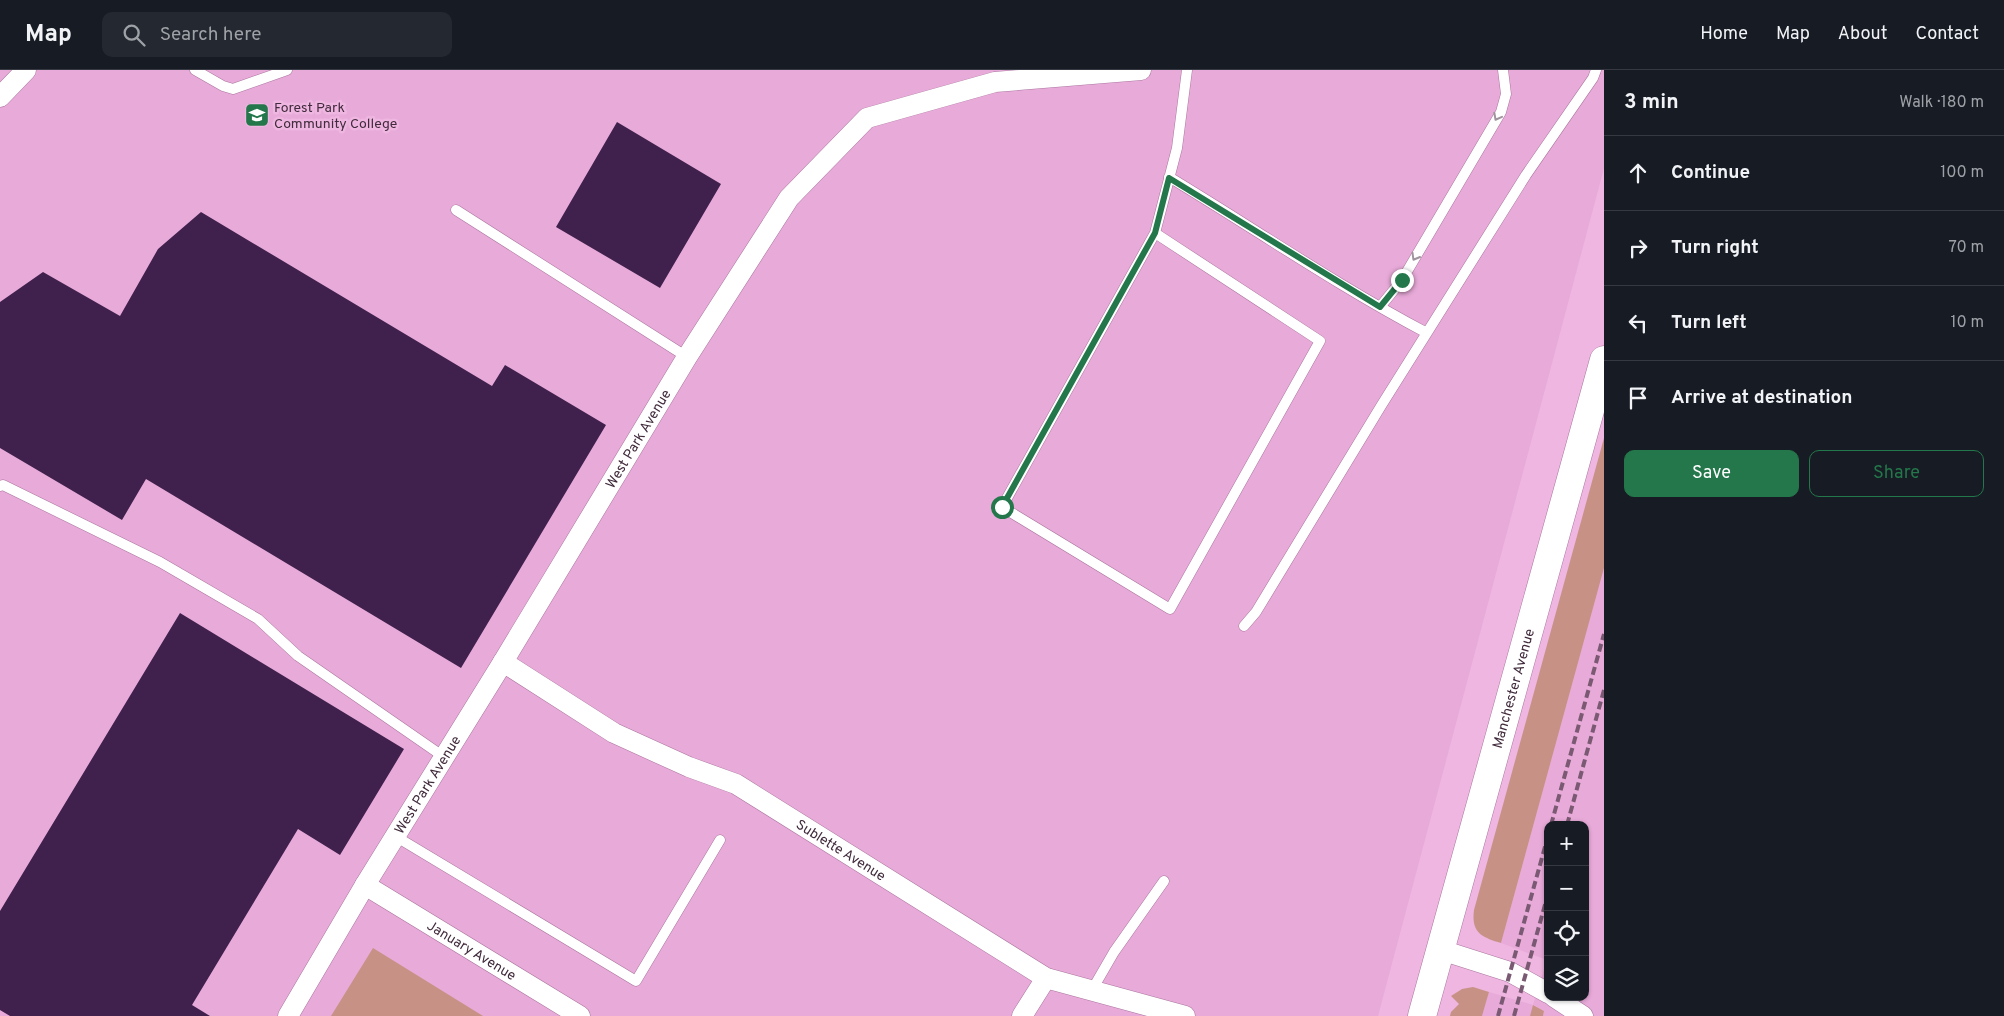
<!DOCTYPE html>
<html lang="en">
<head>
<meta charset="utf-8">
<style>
	:root { --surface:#171b24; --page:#242831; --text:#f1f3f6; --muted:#9ea1a6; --line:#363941; --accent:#23774a }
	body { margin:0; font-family:Overpass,sans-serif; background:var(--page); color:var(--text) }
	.controls { position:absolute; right:15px; bottom:15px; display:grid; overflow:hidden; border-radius:10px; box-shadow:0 1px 4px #0004 }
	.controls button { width:45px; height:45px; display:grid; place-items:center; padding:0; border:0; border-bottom:1px solid var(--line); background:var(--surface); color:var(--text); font:25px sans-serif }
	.stop { position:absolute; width:15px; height:15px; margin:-11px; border:4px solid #23774a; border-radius:50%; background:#fff }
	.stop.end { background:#23774a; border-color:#fff; box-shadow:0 1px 5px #0008 }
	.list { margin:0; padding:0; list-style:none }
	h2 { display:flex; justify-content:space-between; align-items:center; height:65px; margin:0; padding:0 20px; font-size:21px }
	h2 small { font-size:16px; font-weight:400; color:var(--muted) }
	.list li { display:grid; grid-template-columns:32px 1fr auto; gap:15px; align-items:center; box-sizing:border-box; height:75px; padding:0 20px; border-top:1px solid var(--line) }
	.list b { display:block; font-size:19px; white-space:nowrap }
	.list em { font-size:16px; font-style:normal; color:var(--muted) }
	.actions { display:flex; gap:10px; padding:15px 20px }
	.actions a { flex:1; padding:11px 0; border:1px solid var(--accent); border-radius:10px; text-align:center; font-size:18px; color:var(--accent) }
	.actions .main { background:var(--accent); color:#fff }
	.icon { flex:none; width:28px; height:28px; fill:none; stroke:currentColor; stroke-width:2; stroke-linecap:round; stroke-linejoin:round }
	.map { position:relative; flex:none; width:1604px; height:946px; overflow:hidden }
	header { display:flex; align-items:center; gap:30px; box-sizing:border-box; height:70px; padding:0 25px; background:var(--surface); border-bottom:1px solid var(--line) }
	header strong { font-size:24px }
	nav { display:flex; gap:28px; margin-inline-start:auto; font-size:18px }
	.search { width:350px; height:45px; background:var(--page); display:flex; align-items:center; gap:12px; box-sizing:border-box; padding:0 18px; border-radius:10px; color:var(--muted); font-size:19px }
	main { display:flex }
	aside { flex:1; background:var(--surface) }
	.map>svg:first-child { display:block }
	.built { fill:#e8aad9; fill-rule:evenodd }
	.green { fill:#c79285 }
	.building { fill:#40214d }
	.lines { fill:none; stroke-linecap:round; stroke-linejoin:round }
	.lane-casing { stroke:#ab769f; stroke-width:11 }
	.street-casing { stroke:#ab769f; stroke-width:21 }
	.secondary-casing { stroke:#ab769f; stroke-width:29 }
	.lane { stroke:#fff; stroke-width:10 }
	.street { stroke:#fff; stroke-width:20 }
	.secondary { stroke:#fff; stroke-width:28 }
	.rail { stroke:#7a5972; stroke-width:4; stroke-dasharray:8 4; stroke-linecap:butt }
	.oneway { stroke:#a0959e }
	.route { stroke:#23774a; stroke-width:6 }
	.labels { text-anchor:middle; stroke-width:5; stroke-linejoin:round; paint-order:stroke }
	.poi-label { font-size:14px; fill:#412b3c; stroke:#eeb6e0; text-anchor:start }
	.street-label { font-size:14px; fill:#412b3c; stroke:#eeb6e0 }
</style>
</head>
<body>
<header>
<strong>Map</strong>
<div class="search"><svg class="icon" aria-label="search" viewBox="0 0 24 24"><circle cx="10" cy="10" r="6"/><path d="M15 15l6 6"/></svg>Search here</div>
<nav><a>Home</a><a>Map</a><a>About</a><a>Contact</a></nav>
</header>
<main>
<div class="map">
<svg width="1604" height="946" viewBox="0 0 1604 946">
	<rect width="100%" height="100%" fill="#eeb6e0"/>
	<path class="built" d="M0,0h1604v98l-226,848h-1378z
		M1604,498v448h-61l1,-5 -10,-6 -4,11h-48l7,-24 44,13 14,-45 -46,-17zM1548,755h37v172h-37z"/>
	<path class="green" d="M1604,368v130l-103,375c-19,-6 -30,-10 -27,-33z
		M373,878l110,68h-152z
		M1473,917l16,5 -7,24h-32l1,-4 8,-8 -8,-8 11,-7z
		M1533,935l11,6 -1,5h-13z"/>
	<path class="building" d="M617,52l104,62 -61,104 -104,-61z
		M201,142l291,174 13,-21 101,60 -145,243 -315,-189 -24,41 -122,-72v-146l43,-30 77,44 38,-67z
		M180,543l224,136 -64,106 -42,-26 -106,176 18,11h-200l-10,-6v-99z"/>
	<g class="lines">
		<defs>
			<path id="lane" d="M195,0l28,16 10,3 54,-19
				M1169,107c86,52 169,109 258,156
				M456,140l231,147
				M1155,163l165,108 -150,268 -168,-102 153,-274 22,-85 10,-78
				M1380,237l22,-27 99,-168 5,-18 -3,-24
				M0,416l3,-1 157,77 98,57 40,37 146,101
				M1244,556l12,-14 125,-206 145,-231 67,-97 3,-8
				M395,766l241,145 84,-141
				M1092,920l22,-38 50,-71"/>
			<g id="street">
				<path d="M0,27l26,-27"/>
				<path id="s1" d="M503,592l111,71 75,34 47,17 310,194 139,38"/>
				<path id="s2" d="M365,815l215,131"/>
				<path d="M1441,880l69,22 38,21"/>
				<path d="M1554,927l29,19"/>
				<path id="s3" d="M288,946l77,-131 138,-223 184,-305 102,-159 78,-80 128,-36 146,-12"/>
				<path d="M1022,946l24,-38"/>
			</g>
			<g id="secondary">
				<path id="s4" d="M1422,946l182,-656"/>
			</g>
		</defs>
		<use href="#lane" class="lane-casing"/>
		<use href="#street" class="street-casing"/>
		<use href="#secondary" class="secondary-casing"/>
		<use href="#lane" class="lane"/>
		<use href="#street" class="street"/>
		<use href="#secondary" class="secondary"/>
		<path class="rail" d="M1551,755l53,-191
			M1567,755l37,-135
			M1498,946l50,-180
			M1514,946l34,-122"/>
	</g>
	<defs><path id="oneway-chevron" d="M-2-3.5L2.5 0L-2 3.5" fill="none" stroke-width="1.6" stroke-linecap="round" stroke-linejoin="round" transform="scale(1.25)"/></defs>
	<g class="oneway">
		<use href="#oneway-chevron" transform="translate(1497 47) rotate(118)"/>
		<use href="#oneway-chevron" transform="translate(1415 187) rotate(120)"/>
	</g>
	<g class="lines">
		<path class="route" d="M1002,437l153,-274 14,-55 211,129 22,-27"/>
	</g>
	<defs>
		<symbol id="university-square" viewBox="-11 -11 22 22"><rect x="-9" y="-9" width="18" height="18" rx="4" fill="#23774a" stroke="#eeb6e0"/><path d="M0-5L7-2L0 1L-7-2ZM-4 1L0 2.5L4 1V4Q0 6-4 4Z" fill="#fff"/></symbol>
	</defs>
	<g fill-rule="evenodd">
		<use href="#university-square" x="243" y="31" width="28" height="28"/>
	</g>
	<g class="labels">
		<g class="poi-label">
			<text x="274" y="42">Forest Park<tspan x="274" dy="16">Community College</tspan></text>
		</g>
		<g class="street-label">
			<text dy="5" stroke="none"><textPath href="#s3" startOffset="675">West Park Avenue</textPath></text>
			<text dy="5" stroke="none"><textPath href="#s4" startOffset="340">Manchester Avenue</textPath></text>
			<text dy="5" stroke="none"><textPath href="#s3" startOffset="270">West Park Avenue</textPath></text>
			<text dy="5" stroke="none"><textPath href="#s1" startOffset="388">Sublette Avenue</textPath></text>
			<text dy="5" stroke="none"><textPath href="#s2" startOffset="125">January Avenue</textPath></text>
		</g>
	</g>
</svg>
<div class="controls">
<button>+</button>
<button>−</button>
<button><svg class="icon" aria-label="locate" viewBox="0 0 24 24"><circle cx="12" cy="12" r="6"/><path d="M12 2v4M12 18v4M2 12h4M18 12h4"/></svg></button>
<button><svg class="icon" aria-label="layers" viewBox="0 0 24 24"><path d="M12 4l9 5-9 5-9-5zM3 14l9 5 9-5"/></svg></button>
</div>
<div class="stop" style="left:1002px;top:437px"></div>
<div class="stop end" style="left:1402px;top:210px"></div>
</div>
<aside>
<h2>3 min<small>Walk · 180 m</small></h2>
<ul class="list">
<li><svg class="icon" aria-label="ahead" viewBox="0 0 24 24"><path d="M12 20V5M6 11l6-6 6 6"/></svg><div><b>Continue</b></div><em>100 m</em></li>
<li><svg class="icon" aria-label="right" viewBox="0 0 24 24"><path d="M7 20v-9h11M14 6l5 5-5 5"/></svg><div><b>Turn right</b></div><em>70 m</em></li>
<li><svg class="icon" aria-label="left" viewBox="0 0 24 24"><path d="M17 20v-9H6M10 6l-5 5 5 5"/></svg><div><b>Turn left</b></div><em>10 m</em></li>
<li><svg class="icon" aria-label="arrive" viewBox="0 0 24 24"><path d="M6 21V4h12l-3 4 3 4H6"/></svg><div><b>Arrive at destination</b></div></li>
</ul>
<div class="actions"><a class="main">Save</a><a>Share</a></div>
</aside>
</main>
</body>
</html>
